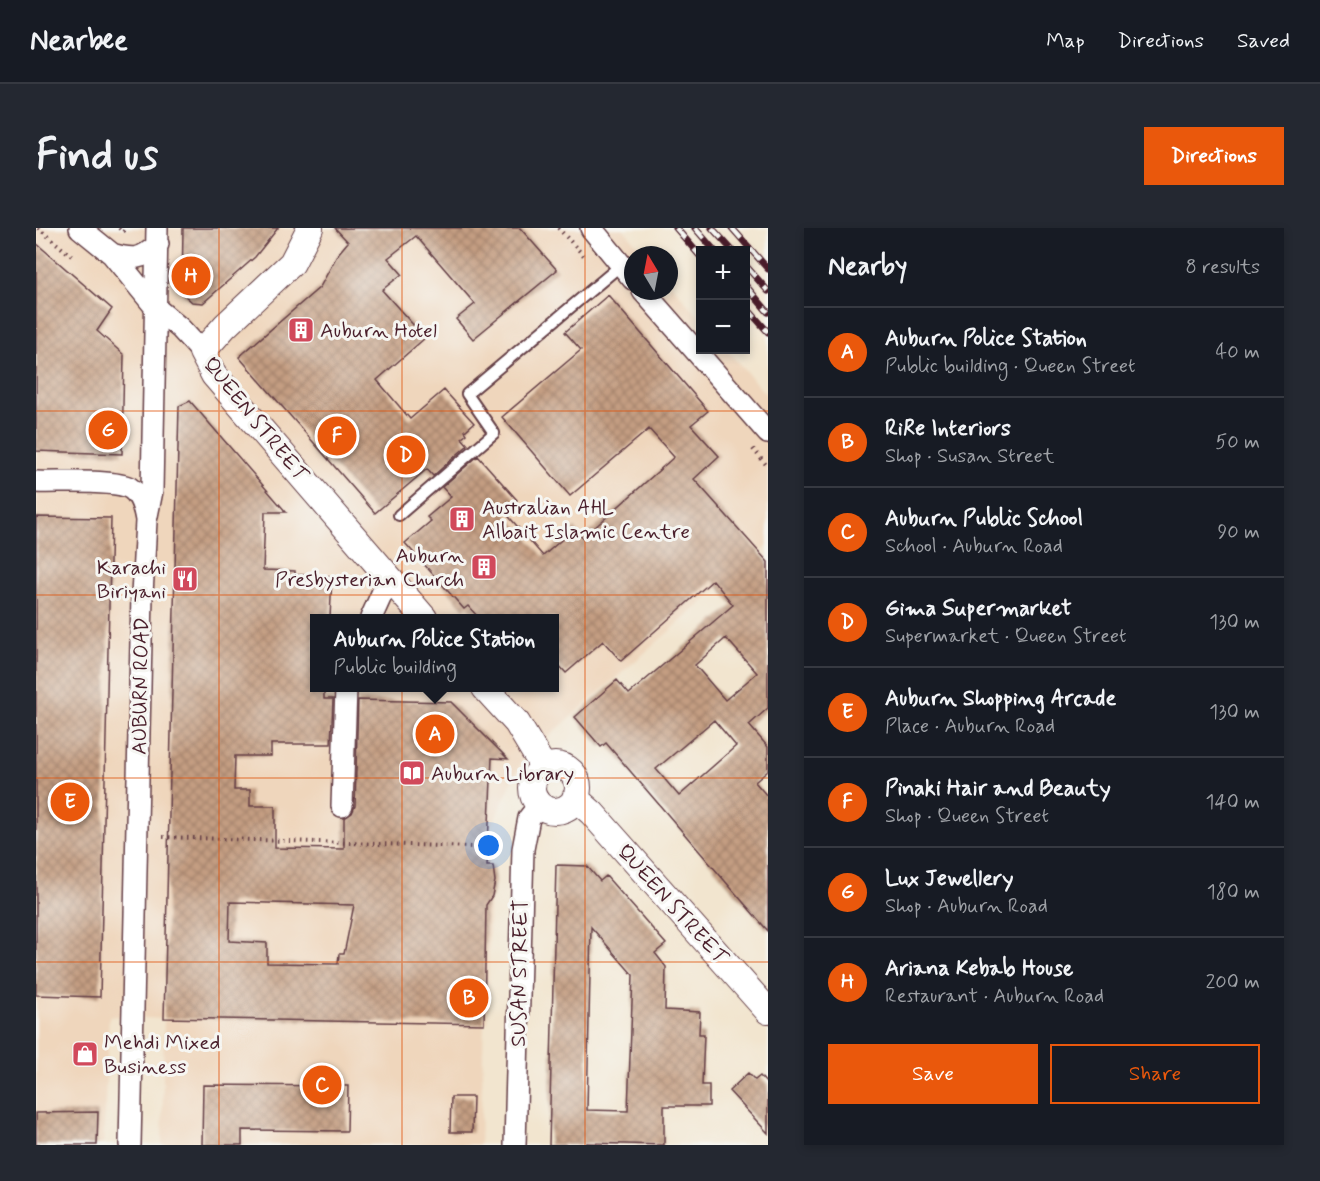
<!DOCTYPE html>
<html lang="en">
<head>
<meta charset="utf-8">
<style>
	:root { --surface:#171b24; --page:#242831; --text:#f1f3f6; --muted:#9ea1a6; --line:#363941; --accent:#ea580c }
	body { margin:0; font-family:Mynerve,sans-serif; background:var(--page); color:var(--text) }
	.controls { position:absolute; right:18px; top:18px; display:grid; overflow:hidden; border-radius:0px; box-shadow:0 3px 9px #0003 }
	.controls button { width:54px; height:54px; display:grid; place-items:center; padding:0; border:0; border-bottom:2px solid var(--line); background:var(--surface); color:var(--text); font:30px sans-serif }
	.compass { position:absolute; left:588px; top:18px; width:54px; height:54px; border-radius:50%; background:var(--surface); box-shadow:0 3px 9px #0003; rotate:350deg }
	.you { position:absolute; left:453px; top:618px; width:21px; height:21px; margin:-15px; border:4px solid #fff; border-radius:50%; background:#1a73e8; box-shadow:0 0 0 9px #1a73e833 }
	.badge { display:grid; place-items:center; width:39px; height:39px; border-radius:50%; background:var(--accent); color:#fff; font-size:20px; font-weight:700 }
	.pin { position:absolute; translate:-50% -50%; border:3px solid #fff; box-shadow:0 2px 6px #0006 }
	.popup { position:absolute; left:274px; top:386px; width:249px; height:78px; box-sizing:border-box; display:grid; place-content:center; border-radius:0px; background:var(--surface); filter:drop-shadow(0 2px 4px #0005); font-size:20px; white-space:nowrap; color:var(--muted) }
	.popup b { font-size:22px; color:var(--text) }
	.popup::after { content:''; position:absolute; left:50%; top:100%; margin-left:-12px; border:12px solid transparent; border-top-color:var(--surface) }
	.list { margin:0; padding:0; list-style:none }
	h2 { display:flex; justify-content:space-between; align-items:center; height:78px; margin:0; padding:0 24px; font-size:26px }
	h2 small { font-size:20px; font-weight:400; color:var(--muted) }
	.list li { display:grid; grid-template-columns:39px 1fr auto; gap:18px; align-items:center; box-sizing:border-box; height:90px; padding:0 24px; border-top:2px solid var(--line) }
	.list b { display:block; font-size:22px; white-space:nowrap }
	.list p { margin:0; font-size:20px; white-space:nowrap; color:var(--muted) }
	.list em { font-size:20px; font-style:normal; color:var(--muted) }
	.actions { display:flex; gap:12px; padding:18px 24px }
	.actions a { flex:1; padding:14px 0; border:2px solid var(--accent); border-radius:0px; text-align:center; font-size:21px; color:var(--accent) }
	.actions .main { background:var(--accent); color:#fff }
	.map { position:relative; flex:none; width:732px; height:917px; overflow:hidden; border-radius:0px }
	header { display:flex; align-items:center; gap:36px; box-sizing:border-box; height:84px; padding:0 30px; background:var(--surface); border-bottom:2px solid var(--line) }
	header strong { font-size:28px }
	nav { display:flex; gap:33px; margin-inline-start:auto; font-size:21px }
	.intro { display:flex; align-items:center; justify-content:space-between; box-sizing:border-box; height:144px; padding:0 36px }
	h1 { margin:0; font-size:42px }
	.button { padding:15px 27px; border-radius:0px; background:var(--accent); color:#fff; font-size:21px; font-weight:700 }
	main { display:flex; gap:36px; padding:0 36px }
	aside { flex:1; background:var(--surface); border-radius:0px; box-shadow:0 3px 9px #0003 }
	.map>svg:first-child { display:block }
	.built { fill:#efd6bc; fill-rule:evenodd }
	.building { fill:url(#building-cross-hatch); fill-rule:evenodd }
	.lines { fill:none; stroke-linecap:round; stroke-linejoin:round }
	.service-casing { stroke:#633d44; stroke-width:14 }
	.minor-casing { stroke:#633d44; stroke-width:24 }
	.tertiary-casing { stroke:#633d44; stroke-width:28 }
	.path { stroke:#633d44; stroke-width:4; stroke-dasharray:1.5 4.5; stroke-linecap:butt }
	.service { stroke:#fff; stroke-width:10 }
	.minor { stroke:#fff; stroke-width:21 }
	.tertiary { stroke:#fff; stroke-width:26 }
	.rail-casing { stroke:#4a1f2b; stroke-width:7 }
	.rail { stroke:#f6f6f2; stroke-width:4.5; stroke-dasharray:14; stroke-linecap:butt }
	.grid { fill:none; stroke:#e0560e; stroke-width:1.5; stroke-opacity:0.55 }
	.labels { text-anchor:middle; stroke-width:6; stroke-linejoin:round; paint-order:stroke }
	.poi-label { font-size:21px; fill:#4a1f2b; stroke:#f6f6f2; text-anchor:start }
	.street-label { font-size:21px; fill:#4a1f2b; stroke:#f6f6f2 }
</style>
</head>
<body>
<header>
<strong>Nearbee</strong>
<nav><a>Map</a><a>Directions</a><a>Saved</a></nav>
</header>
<div class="intro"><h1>Find us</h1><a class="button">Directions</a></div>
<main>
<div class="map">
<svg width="732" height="917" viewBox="0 0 732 917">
	<defs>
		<pattern id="building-cross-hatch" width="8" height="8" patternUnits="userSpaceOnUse" patternTransform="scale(1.5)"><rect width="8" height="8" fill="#c49e82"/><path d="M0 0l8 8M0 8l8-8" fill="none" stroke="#a1806b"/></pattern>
	</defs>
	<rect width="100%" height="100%" fill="#f6f6f2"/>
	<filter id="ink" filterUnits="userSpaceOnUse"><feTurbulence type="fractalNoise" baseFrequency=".0167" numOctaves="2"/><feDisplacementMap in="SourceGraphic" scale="12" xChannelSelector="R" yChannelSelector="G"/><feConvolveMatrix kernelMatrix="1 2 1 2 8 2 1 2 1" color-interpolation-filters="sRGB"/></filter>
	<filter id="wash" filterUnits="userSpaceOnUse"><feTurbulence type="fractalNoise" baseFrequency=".008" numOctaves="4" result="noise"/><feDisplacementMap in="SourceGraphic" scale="24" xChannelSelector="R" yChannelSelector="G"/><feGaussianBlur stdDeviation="1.35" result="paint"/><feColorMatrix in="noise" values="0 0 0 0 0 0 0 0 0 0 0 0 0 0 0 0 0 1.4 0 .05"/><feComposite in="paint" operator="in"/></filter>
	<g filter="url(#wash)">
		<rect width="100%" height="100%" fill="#f2e5cf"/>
		<path class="built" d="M0,0h587l23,27h-13v36h36v-9l31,36v32h27l41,47v148l-246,215 -32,70 -2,193 -163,-2 159,3 -4,121h-318l2,-126 -55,-3 -6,129h-67zM279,390h240v70h-240z"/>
		<g id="blocks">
			<path class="building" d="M147,0h95l-23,29 -52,46 -11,-1 -10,-9z
				M299,0h185l37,42 -84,69 -17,-20 19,-15 -59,-68 -28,22 14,16 -20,16 43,48 -48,42 33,39 34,-29 30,33 -9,8 2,3 -5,4 6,7 -35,31 -6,-7 -52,44 -136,-156 81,-70 18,-33 10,-12z
				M0,15l76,66 -15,22 27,24 -2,99 -86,-3z
				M572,67l100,116 -17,14 28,31 -25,23 74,83v146l-19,17 19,22v24l-13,11 13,15v134l-162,-188 -5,4 -26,-30 42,-37 12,14 104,-89 -20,-25 -92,81 -18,-20 -37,32 -11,-12v-43h-76l-11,-12 -4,3 -59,-66 26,-22 -4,-4 24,-20 -9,-10 36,-31 39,44 -13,11 39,45 32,-28 8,10 91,-81 -25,-28 -79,67 -68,-79 79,-67 -16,-18zM690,410l31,35 -32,27 -30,-35zM678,492l22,26 -57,50 -23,-27z
				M154,173l96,111h-21l-2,58 32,1v4l37,1 -2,42h-15v69h9v12h9l-2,45h-60v12h-36l-1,34h16v16h25v42l69,1v-31l8,-5 3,-7 3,-106 93,2 57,57 -16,-1 -5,108h6l2,15 -3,15 -6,9 -2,119 -320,-6 15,-612zM194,674l124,3 -10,49h-5l-1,10 -71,-1v-20l-38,-2z
				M0,289l75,1 -11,479 -64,-2z
				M520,637l31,1 13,15 6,-5 60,68 -11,9 11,14 -1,43 35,2 -1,22h5l-2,51h7v21h-45v39l-78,-2v2h-37zM555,699l42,48 -5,136 -41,-1z
				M712,845l7,7 5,-4 8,9v48l-39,-42z
				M167,857l145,1 -1,45 -105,-1v15h-40z
				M415,869h22l-1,35h-22z
				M62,884l-1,33h-61v-32z"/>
		</g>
	</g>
	<g filter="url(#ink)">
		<use href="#blocks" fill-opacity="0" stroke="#633d44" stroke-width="1.5"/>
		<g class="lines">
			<defs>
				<path id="service" d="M363,287l95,-82 -27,-39 154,-129"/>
				<path id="minor" d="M44,0l32,26 44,54 24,20 22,24
					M555,0l42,51
					M76,26c21,6 30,6 46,-10
					M607,63l125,142
					M0,254c20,1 78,-3 94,6 11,7 14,20 16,32
					M335,390l18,-40
					M306,578l4,-118
					M94,917l12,-550 4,-74 6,-30 5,-263
					M479,917l8,-296 6,-31 11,-14"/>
				<path id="tertiary" d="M274,0l-18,35 -67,63 -23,26 12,23 210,243
					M449,460l32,35 27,45
					M496 560a23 23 0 1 1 46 0a23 23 0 1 1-46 0Z
					M539,570l17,15 176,198"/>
			</defs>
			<use href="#service" class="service-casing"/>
			<use href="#minor" class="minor-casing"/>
			<use href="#tertiary" class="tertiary-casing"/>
			<path class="path" d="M2,0l36,30
				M83,0l4,4 3,-4
				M522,0l28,30
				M717,221l15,18
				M127,609l341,11"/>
			<use href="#service" class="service"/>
			<use href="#minor" class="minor"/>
			<use href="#tertiary" class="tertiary"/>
			<defs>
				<path id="rail" d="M640,0l24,28
					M659,0l19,22
					M676,0l20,22
					M696,0l36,41
					M710,38l22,25
					M710,58l22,26
					M710,79l22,25"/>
			</defs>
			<use href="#rail" class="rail-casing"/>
			<use href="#rail" class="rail"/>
		</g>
	</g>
	<path class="grid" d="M183,0v917M366,0v917M549,0v917M0,183h732M0,367h732M0,550h732M0,734h732"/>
	<defs>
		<symbol id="building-square" viewBox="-11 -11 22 22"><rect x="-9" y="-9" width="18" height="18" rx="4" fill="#d1495b" stroke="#f6f6f2"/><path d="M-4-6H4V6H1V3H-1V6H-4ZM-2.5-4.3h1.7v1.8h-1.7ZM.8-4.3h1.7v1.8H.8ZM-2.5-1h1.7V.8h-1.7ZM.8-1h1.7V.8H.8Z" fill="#fff"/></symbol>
		<symbol id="restaurant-square" viewBox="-11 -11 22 22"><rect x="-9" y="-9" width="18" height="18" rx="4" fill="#d1495b" stroke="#f6f6f2"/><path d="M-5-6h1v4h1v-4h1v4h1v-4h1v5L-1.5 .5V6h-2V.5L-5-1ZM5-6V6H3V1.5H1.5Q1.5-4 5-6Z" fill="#fff"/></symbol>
		<symbol id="library-square" viewBox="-11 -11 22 22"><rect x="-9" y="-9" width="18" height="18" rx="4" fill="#d1495b" stroke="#f6f6f2"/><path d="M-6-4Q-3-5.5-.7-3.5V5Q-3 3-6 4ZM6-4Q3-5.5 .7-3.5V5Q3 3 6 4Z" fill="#fff"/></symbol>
		<symbol id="shop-square" viewBox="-11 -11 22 22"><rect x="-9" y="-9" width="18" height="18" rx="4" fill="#d1495b" stroke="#f6f6f2"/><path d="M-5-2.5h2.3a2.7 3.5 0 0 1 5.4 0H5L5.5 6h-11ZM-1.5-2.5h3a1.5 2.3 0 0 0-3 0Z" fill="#fff"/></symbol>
	</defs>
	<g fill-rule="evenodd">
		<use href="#building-square" x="250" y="87" width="30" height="30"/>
		<use href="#building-square" x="411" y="276" width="30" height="30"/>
		<use href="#building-square" x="433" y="324" width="30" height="30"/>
		<use href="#restaurant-square" x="134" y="336" width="30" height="30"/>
		<use href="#library-square" x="361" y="530" width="30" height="30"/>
		<use href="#shop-square" x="34" y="811" width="30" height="30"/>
	</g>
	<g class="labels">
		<g class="poi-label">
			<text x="284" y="109">Auburn Hotel</text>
			<text x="446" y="286">Australian AHL<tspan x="446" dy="24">Albait Islamic Centre</tspan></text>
			<text x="428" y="334" text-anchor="end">Auburn<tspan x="428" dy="24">Presbysterian Church</tspan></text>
			<text x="130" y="346" text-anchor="end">Karachi<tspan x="130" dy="24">Biriyani</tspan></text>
			<text x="395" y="552">Auburn Library</text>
			<text x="68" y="821">Mehdi Mixed<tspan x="68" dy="24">Business</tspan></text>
		</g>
		<g class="street-label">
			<text transform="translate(220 191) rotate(51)" y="7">QUEEN STREET</text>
			<text transform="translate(104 458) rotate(-89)" y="7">AUBURN ROAD</text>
			<text transform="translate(637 676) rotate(48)" y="7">QUEEN STREET</text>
			<text transform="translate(483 745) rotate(-89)" y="7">SUSAN STREET</text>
		</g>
	</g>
</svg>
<div class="controls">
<button>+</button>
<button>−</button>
</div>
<svg class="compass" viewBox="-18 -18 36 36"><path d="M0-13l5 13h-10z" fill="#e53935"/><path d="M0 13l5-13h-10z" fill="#9ea1a6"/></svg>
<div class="you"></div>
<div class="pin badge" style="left:399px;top:506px">A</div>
<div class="popup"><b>Auburn Police Station</b>Public building</div>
<div class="pin badge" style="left:433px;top:770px">B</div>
<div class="pin badge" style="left:286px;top:857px">C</div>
<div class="pin badge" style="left:370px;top:227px">D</div>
<div class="pin badge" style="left:34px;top:574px">E</div>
<div class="pin badge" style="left:301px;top:208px">F</div>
<div class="pin badge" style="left:72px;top:202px">G</div>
<div class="pin badge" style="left:155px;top:48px">H</div>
</div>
<aside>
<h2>Nearby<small>8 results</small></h2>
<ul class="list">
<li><span class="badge">A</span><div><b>Auburn Police Station</b><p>Public building · Queen Street</p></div><em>40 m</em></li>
<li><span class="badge">B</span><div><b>RiRe Interiors</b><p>Shop · Susan Street</p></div><em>50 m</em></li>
<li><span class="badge">C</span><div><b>Auburn Public School</b><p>School · Auburn Road</p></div><em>90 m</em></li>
<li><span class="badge">D</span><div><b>Gima Supermarket</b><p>Supermarket · Queen Street</p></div><em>130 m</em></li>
<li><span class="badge">E</span><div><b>Auburn Shopping Arcade</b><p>Place · Auburn Road</p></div><em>130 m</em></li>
<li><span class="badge">F</span><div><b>Pinaki Hair and Beauty</b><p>Shop · Queen Street</p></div><em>140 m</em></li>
<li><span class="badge">G</span><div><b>Lux Jewellery</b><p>Shop · Auburn Road</p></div><em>180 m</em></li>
<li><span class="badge">H</span><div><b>Ariana Kebab House</b><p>Restaurant · Auburn Road</p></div><em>200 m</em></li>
</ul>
<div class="actions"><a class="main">Save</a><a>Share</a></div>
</aside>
</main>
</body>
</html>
